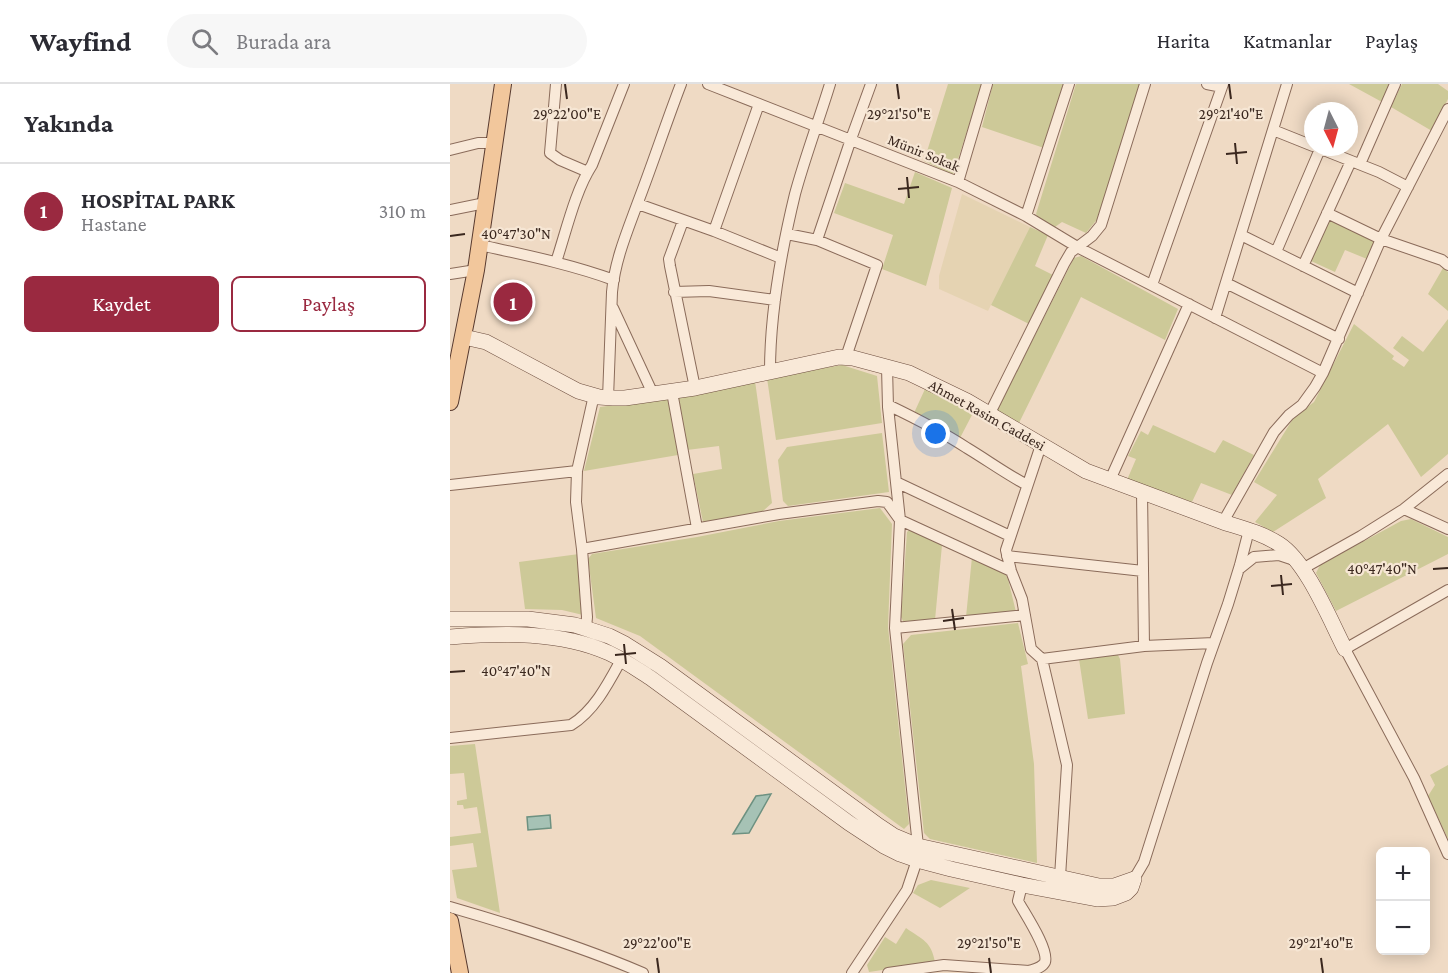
<!DOCTYPE html>
<html lang="tr">
<head>
<meta charset="utf-8">
<style>
	:root { --surface:#fff; --page:#f7f7f7; --text:#2b2b33; --muted:#7c7c81; --line:#e1e1e2; --accent:#9a2940 }
	body { margin:0; font-family:"Crimson Pro",serif; background:var(--page); color:var(--text) }
	.controls { position:absolute; right:18px; bottom:18px; display:grid; overflow:hidden; border-radius:9px; box-shadow:0 3px 15px #0003 }
	.controls button { width:54px; height:54px; display:grid; place-items:center; padding:0; border:0; border-bottom:2px solid var(--line); background:var(--surface); color:var(--text); font:30px sans-serif }
	.compass { position:absolute; left:854px; top:18px; width:54px; height:54px; border-radius:50%; background:var(--surface); box-shadow:0 3px 15px #0003; rotate:174deg }
	.you { position:absolute; left:486px; top:350px; width:21px; height:21px; margin:-15px; border:4px solid #fff; border-radius:50%; background:#1a73e8; box-shadow:0 0 0 9px #1a73e833 }
	.badge { display:grid; place-items:center; width:39px; height:39px; border-radius:50%; background:var(--accent); color:#fff; font-size:20px; font-weight:700 }
	.pin { position:absolute; translate:-50% -50%; border:3px solid #fff; box-shadow:0 2px 6px #0006 }
	.list { margin:0; padding:0; list-style:none }
	h2 { display:flex; justify-content:space-between; align-items:center; height:78px; margin:0; padding:0 24px; font-size:26px }
	h2 small { font-size:20px; font-weight:400; color:var(--muted) }
	.list li { display:grid; grid-template-columns:39px 1fr auto; gap:18px; align-items:center; box-sizing:border-box; height:96px; padding:0 24px; border-top:2px solid var(--line) }
	.list b { display:block; font-size:22px; white-space:nowrap }
	.list p { margin:0; font-size:20px; white-space:nowrap; color:var(--muted) }
	.list em { font-size:20px; font-style:normal; color:var(--muted) }
	.actions { display:flex; gap:12px; padding:18px 24px }
	.actions a { flex:1; padding:14px 0; border:2px solid var(--accent); border-radius:9px; text-align:center; font-size:21px; color:var(--accent) }
	.actions .main { background:var(--accent); color:#fff }
	.icon { flex:none; width:33px; height:33px; fill:none; stroke:currentColor; stroke-width:2; stroke-linecap:round; stroke-linejoin:round }
	.map { position:relative; flex:none; width:998px; height:889px; overflow:hidden }
	header { display:flex; align-items:center; gap:36px; box-sizing:border-box; height:84px; padding:0 30px; background:var(--surface); border-bottom:2px solid var(--line) }
	header strong { font-size:28px }
	nav { display:flex; gap:33px; margin-inline-start:auto; font-size:21px }
	.search { width:420px; height:54px; background:var(--page); display:flex; align-items:center; gap:15px; box-sizing:border-box; padding:0 21px; border-radius:33px; color:var(--muted); font-size:22px }
	main { display:flex }
	aside { flex:1; background:var(--surface) }
	.map>svg:first-child { display:block }
	.farmland { fill:#e5d3b2 }
	.green { fill:#cdc998 }
	.water { fill:#a6c2b5; stroke:#6d9181; stroke-width:1.5 }
	.lines { fill:none; stroke-linecap:round; stroke-linejoin:round }
	.street-casing { stroke:#8a6b5a; stroke-width:12 }
	.secondary-casing { stroke:#6c4c3d; stroke-width:16 }
	.primary-casing { stroke:#583a2f; stroke-width:18 }
	.street { stroke:#f9e9d8; stroke-width:10 }
	.secondary { stroke:#f9e9d8; stroke-width:15 }
	.primary { stroke:#f2c79c; stroke-width:16 }
	.ticks { fill:none; stroke:#3a271e; stroke-width:2 }
	.labels { text-anchor:middle; stroke-width:4.5; stroke-linejoin:round; paint-order:stroke }
	.street-label { font-size:15px; fill:#3a271e; stroke:#f6e6d4 }
	.ticks-label { font-size:15px; text-anchor:middle; fill:#3a271e; stroke:#f6e6d4; stroke-width:4.5; stroke-linejoin:round; paint-order:stroke }
</style>
</head>
<body>
<header>
<strong>Wayfind</strong>
<div class="search"><svg class="icon" aria-label="search" viewBox="0 0 24 24"><circle cx="10" cy="10" r="6"/><path d="M15 15l6 6"/></svg>Burada ara</div>
<nav><a>Harita</a><a>Katmanlar</a><a>Paylaş</a></nav>
</header>
<main>
<aside>
<h2>Yakında<small></small></h2>
<ul class="list">
<li><span class="badge">1</span><div><b>HOSPİTAL PARK</b><p>Hastane</p></div><em>310 m</em></li>
</ul>
<div class="actions"><a class="main">Kaydet</a><a>Paylaş</a></div>
</aside>
<div class="map">
<svg width="998" height="889" viewBox="0 0 998 889">
	<rect width="100%" height="100%" fill="#efdac4"/>
	<path class="farmland" d="M512,110l68,33 -42,84 -49,-22v-13z"/>
	<path class="green" d="M498,0h34l-29,91 -29,-14z
		M543,0h71l-20,64 -62,-21z
		M626,0h65l-42,133 -13,16 -24,-11 -7,5 -16,-8 -3,-5z
		M899,0h41l-8,18z
		M952,0h36l10,7v8l-16,32 -41,-24z
		M465,88l37,16 -26,98 -44,-17 11,-34 -59,-22 11,-30 59,21z
		M880,136l45,21 -8,18 -22,-9 -10,22 -24,-11z
		M580,143l18,8 -13,31 18,9 -24,49 -38,-19z
		M631,172l97,53 -13,31 -84,-43 -63,128 -22,-12 78,-155z
		M993,184l5,4v39l-20,-17z
		M998,235v135l-27,23 -33,-53 -70,55 8,19 -53,34 -18,-10 22,-27 -23,-13 40,-65 20,-15 40,-78 40,32 -2,3 12,8 5,-7 -16,-12 9,-12 21,16z
		M392,281l35,11 5,47 -106,17 -9,-62z
		M305,297l17,122 -9,8 -60,11 -10,-48 29,-5 -3,-23 -32,4 -9,-54z
		M475,305l48,24 -13,25 -46,-25z
		M218,314l10,57 -94,16 16,-64z
		M703,341l62,28 8,-13 31,15 -22,40 -31,-12 -9,19 -65,-22 9,-21 -8,-3 13,-25 7,4z
		M432,349l7,59 -101,14 -5,-5 -5,-41 9,-13z
		M430,424l12,16 -4,103 21,197 -5,5 -264,-193 -44,-18 -8,-59 4,-5 105,-17 82,-16z
		M961,435l37,18v17l-112,57 -20,-38 4,-8 81,-44z
		M460,445l32,16 -7,75 -31,3 -3,-6 6,-85z
		M129,470l4,61 -21,-5 -37,-1 -6,-47z
		M522,473l32,15 4,7 8,33 -50,5z
		M568,539l10,41 -7,2 13,98 3,99 -107,-24 -6,-6 -21,-189 8,-9z
		M667,569l3,6 5,55 -37,5 -9,-60z
		M25,660l25,169 -43,-15 -5,-28 25,-3 -4,-24 -23,3v-9l31,-4 -4,-26 -13,2 -1,-4h-6v-4l10,-2 -3,-26 -14,1v-28z
		M998,681v74l-20,-43 7,-11 -5,-10z
		M481,796l39,8 -30,20 -27,-15 5,-8z
		M456,844c17,12 25,13 29,34l-66,10 -2,-7 18,-28 11,7z"/>
	<path class="water" d="M321,710l-22,39 -16,1 23,-38z
		M100,731l1,13 -23,2 -1,-13z"/>
	<g class="lines">
		<defs>
			<path id="street" d="M106,0l-6,69 10,7 28,12
				M258,0l250,98 68,34
				M619,0l-43,132 53,32 244,125
				M757,0l15,3
				M823,46l40,16
				M866,63l63,25 29,15
				M0,66l28,-7h17
				M910,80l35,-80
				M508,98l29,-98
				M188,120l76,27 67,27
				M0,126l35,-7
				M877,129l54,26 61,21 6,5
				M233,137l-14,38 1,7 25,122
				M264,147l45,-127
				M337,150l30,6 60,25 -31,92
				M791,151l117,58
				M367,156l34,-101 20,-55
				M30,161c45,10 90,19 134,35
				M826,168l44,-103
				M106,178c10,-30 19,-71 36,-97l32,-81
				M853,182l48,-105
				M0,190l26,-4
				M776,199l113,56
				M702,201l71,-201
				M224,208l35,-1 66,9
				M163,224l40,86
				M765,234l72,-234
				M437,283l1,40 12,113 -5,108 130,-13
				M320,287c0,-60 11,-119 25,-177 10,-37 24,-74 35,-110
				M222,308l25,136
				M158,314l4,-106c3,-32 15,-60 26,-90 15,-39 28,-79 43,-118
				M438,321c27,13 53,26 79,43 20,12 39,26 60,37
				M539,331l75,-151 7,-12 21,-16 9,-11 44,-141
				M591,361l-35,105 5,21 11,28 9,50 11,10 25,106 -7,112
				M660,396l79,-176
				M446,398l114,54
				M0,401l127,-14
				M692,407l2,155
				M954,425l44,20
				M773,438l51,-90 15,-17 13,-10 13,-18 8,-14 58,-134 67,-130
				M132,465l197,-35 99,-13 9,1 13,18 111,51
				M557,472l136,15
				M854,484l57,-32 43,-27 44,-35
				M789,485l15,-12 25,-2 15,5
				M998,506l-103,59 69,129 34,76
				M136,544l1,-11 -5,-68 -6,-47 1,-31 17,-76
				M592,575l102,-13 70,-3
				M0,654l121,-13c23,-14 37,-41 50,-65
				M684,795l10,-17 63,-199 21,-59 12,-39 9,-35
				M0,823c66,19 130,39 193,66
				M402,889l55,-83 10,-30 1,-14 -23,-218
				M438,889l56,-8 85,6c6,-2 13,-3 16,-9 4,-13 -20,-48 -27,-61l4,-16"/>
			<path id="secondary" d="M14,253l22,5 92,49 21,6 14,1h12l70,-10 144,-31 14,1 56,15 58,28 119,70 137,51c19,6 39,11 56,22 28,18 51,76 66,105
				M0,535h78l47,6 34,11 16,8 35,22 219,160 15,10 24,10 181,40h15l20,-7
				M0,553c52,-4 110,-6 159,16 15,7 29,17 43,26l197,144 35,23 16,8 17,6 34,9 71,16 75,14 16,-1 13,-5 5,-5 3,-9"/>
			<path id="primary" d="M0,318l26,-132 27,-186
				M0,837l10,52"/>
		</defs>
		<use href="#street" class="street-casing"/>
		<use href="#secondary" class="secondary-casing"/>
		<use href="#primary" class="primary-casing"/>
		<use href="#street" class="street"/>
		<use href="#secondary" class="secondary"/>
		<use href="#primary" class="primary"/>
	</g>
	<path class="ticks" d="M115,0l2,15M447,0l2,15M779,0l2,15M785,59l2,21M776,70l21,-2M457,93l2,21M448,105l21,-2M0,152l15,-2M983,485l15,-1M831,491l2,20M821,502l21,-2M502,525l3,21M493,537l21,-3M174,560l2,20M165,571l21,-2M0,588l15,-1M207,874l2,15M539,874l2,15M871,874l2,15"/>
	<g class="labels">
		<g class="street-label">
			<text transform="translate(474 69) rotate(22)" y="5">Münir Sokak</text>
			<text transform="translate(537 331) rotate(29)" y="5">Ahmet Rasim Caddesi</text>
		</g>
	</g>
	<g class="ticks-label">
		<text x="117" y="35">29°22'00"E</text>
		<text x="449" y="35">29°21'50"E</text>
		<text x="781" y="35">29°21'40"E</text>
		<text x="66" y="155">40°47'30"N</text>
		<text x="932" y="490">40°47'40"N</text>
		<text x="66" y="592">40°47'40"N</text>
		<text x="207" y="864">29°22'00"E</text>
		<text x="539" y="864">29°21'50"E</text>
		<text x="871" y="864">29°21'40"E</text>
	</g>
</svg>
<div class="controls">
<button>+</button>
<button>−</button>
</div>
<svg class="compass" viewBox="-18 -18 36 36"><path d="M0-13l5 13h-10z" fill="#e53935"/><path d="M0 13l5-13h-10z" fill="#7c7c81"/></svg>
<div class="you"></div>
<div class="pin badge" style="left:63px;top:218px">1</div>
</div>
</main>
</body>
</html>
